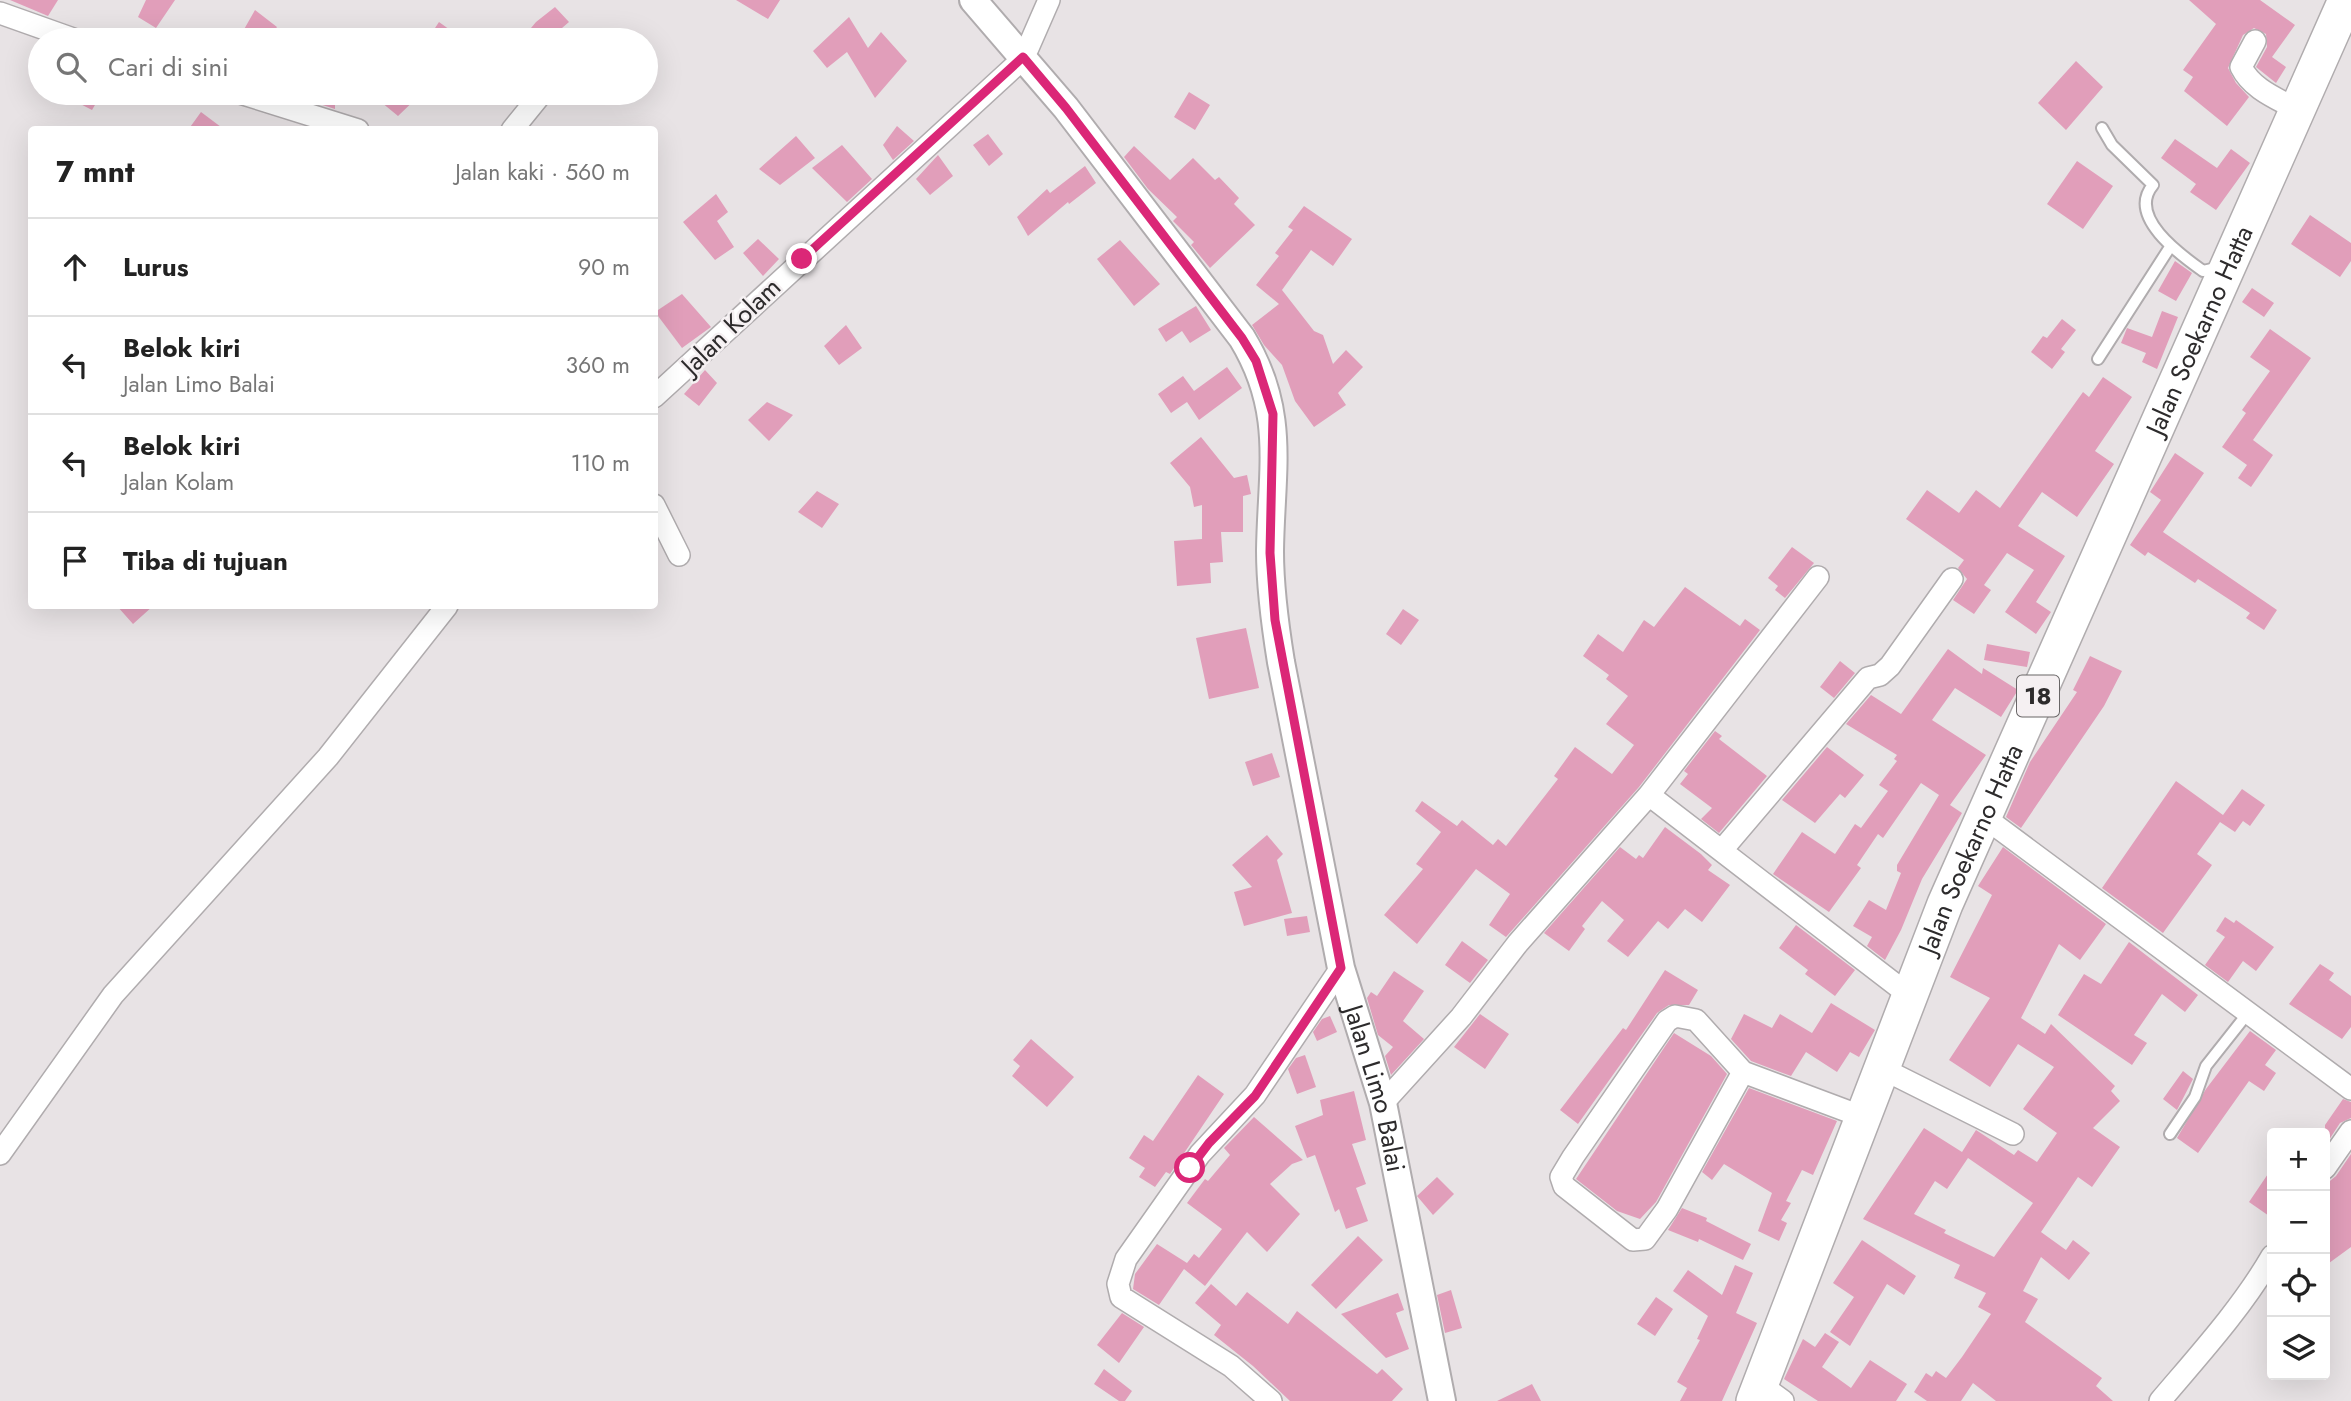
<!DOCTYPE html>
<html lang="id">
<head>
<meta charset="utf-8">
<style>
	:root { --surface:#fff; --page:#f2f2f2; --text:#222; --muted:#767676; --line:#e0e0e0 }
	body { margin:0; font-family:Jost,sans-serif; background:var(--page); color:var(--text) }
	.controls { position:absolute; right:21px; bottom:21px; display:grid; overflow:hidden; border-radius:7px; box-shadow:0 7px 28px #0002 }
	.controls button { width:63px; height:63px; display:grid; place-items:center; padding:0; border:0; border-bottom:2px solid var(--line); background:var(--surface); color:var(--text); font:35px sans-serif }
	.stop { position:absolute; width:21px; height:21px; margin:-16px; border:5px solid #db2777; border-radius:50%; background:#fff }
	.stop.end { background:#db2777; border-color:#fff; box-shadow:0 2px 7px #0008 }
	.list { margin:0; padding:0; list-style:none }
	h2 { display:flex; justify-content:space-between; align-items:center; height:91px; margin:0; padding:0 28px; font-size:30px }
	h2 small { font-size:23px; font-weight:400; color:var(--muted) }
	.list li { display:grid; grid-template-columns:46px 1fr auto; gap:21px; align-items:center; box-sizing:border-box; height:98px; padding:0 28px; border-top:2px solid var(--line) }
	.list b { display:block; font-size:26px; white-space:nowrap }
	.list p { margin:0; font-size:23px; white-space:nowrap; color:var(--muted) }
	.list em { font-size:23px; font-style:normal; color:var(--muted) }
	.icon { flex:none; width:38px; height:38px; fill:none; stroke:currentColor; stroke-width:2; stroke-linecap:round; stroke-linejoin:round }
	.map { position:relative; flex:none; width:2351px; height:1401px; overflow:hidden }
	.search { position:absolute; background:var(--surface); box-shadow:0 7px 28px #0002; left:28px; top:28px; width:630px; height:77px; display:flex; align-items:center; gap:18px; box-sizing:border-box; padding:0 24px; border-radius:38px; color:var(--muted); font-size:26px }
	.panel { position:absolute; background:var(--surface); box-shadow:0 7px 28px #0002; left:28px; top:126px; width:630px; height:483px; border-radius:7px }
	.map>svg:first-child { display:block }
	.building { fill:#e19eba; fill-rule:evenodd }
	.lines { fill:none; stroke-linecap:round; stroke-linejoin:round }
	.service-casing { stroke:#b0acae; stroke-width:14 }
	.minor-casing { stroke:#b0acae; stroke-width:24 }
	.tertiary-casing { stroke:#b0acae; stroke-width:30 }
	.trunk-casing { stroke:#b0acae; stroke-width:38 }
	.service { stroke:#fff; stroke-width:10 }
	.minor { stroke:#fff; stroke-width:21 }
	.tertiary { stroke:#fff; stroke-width:26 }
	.trunk { stroke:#fff; stroke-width:35 }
	.route { stroke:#db2777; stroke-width:9 }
	.labels { text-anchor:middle; stroke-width:5; stroke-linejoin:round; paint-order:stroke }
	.shield { fill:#f5f0f2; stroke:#696667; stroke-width:2 }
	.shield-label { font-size:24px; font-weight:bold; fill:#2d2b2c }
	.street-label { font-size:26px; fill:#2d2b2c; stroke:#f5f0f2 }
</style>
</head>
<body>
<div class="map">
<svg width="2351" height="1401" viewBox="0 0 2351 1401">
	<rect width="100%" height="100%" fill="#e8e3e5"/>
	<path class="building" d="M10,0h48l-10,16z
		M146,0h29l-19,28 -18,-11z
		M736,0h44l-12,19z
		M2189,0h71l35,25 -23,32 14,10 -10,16 -20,-16 11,-20 -1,-13 -12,-6 -11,7 -15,33 8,15 13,14 -22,29 -43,-35 9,-14 -10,-7 33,-46z
		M555,7l14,15 -21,18h-27l15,-18z
		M255,10l22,17 -9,13h-30z
		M849,17l19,31 13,-16 26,29 -32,37 -28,-46 -20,16 -14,-17z
		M439,22l25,18h-37z
		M2076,61l27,26 -37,43 -28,-27z
		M1189,92l21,13 -15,25 -21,-13z
		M59,93h43l-10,17z
		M304,93h31v16l-34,-11z
		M370,93h52l-24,23z
		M201,112l24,18h-37z
		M897,126l17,15 -21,19 -10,-15z
		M988,134l15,20 -14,12 -16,-21z
		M796,136l19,22 -35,27 -21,-16z
		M2175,139l42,29 14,-19 19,14 -34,47 -26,-18 6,-8 -35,-26z
		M842,145l30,34 -25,23 -35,-34z
		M1134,146l36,34 23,-22 22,22 4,-3 20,21 -5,6 21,21 -45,43 -19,-23 3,-3 -21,-21 4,-4 -29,-28 -24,-32z
		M938,155l15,21 -23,19 -14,-16z
		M2077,161l36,25 -30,43 -36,-25z
		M1085,166l11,17 -27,21 -1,-2 -40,34 -11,-19 30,-28 3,4z
		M716,194l12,18 -11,9 17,26 -19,13 -32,-38z
		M1304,206l48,33 -19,27 -22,-16 -29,40 32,41 9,4 10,29 13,-14 17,17 -25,26 8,12 -32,22 -19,-26 -13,-36 -18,-20 -12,-20 27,-21 -23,-19 23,-29 -4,-3 18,-23 -5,-3z
		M2310,215l41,28v18l-11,16 -49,-33z
		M758,239l21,20 -16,17 -20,-23z
		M1120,240l40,44 -26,22 -37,-47z
		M2175,261l17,12 -16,28 -18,-10z
		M2252,288l22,15 -10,14 -22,-15z
		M682,294l29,33 -29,21 -27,-36z
		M1196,306l15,24 -21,13 -8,-12 -16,11 -8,-13z
		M2162,311l16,6 -21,52 -15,-7 4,-9 -25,-10 6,-15 25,9z
		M2062,319l14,11 -15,19 4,3 -13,17 -21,-17 12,-16 4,2z
		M846,325l16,23 -23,17 -15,-19z
		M2270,329l41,29 -58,82 20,15 -22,32 -13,-9 9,-13 -25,-18 24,-34 -4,-3 28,-39 -20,-14z
		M1227,367l15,21 -43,32 -12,-18 -16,11 -13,-19 25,-18 11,15z
		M705,370l12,13 -18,23 -15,-12z
		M2103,377l29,20 -37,54 19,13 -37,53 -35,-25 -24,34 47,30 -29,46 15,10 -15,22 -31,-22 29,-42 -27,-17 -23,32 7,5 -17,24 -21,-14 14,-21 -9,-11 6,-8 -58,-41 21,-29 32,23 17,-23 24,18 83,-116 6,5z
		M767,402l26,13 -24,26 -21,-21z
		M1201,437l33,41 13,-3 4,19 -8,2v36h-22l2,30 -13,1 1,20 -34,3 -3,-45 28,-2v-34l-8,2 -4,-20 -20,-24z
		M2175,453l29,20 -41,59 114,78 -13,20 -18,-12 4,-5 -52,-34 -3,4 -47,-31 -3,4 -15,-11 31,-45 -11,-8z
		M817,491l22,13 -17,24 -24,-16z
		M1792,547l22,16 -29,35 -10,-8 3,-4 -10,-8z
		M1685,587l55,39 5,-7 15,11 -121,157 -133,150 -17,-12 21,-31 -34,-25 -59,75 -33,-29 39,-46 -7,-5 25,-32 -26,-21 7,-10 35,25 5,-6 31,25 5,-6 8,7 52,-67 -4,-3 21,-29 37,27 22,-29 -28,-21 22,-28 -22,-17 3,-4 -26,-19 15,-22 25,18 21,-32 10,7z
		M117,606h36l-20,18z
		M1403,609l16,11 -18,25 -15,-11z
		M1246,628l13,60 -50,11 -13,-61z
		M1987,644l43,8 -3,15 -43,-7z
		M1948,649l34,25 1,-6 35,22 -17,27 -46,-29 -23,32 54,35 -36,50 12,8 -40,66 -21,51 -16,30 -18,-14 5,-9 -19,-11 16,-26 17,10 15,-37 -4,-2v-6l42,-70 -18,-12 -38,55 -5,-4 -21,31 4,3 -32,44 -56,-38 29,-42 33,22 20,-30 6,4 27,-37 -9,-6 18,-24 -3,-2 3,-4 -51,-31 25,-29 30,19z
		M2090,656l32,15 -18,35 -83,122 -15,-11 24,-55 47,-70 -4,-2z
		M1840,661l15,12 -21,25 -14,-11z
		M1715,731l7,5 -3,3 48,37 -48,57 -18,-14 11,-11 -32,-24 8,-10 -4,-3z
		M1827,747l37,28 -19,23 -5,-4 -25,29 -33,-23z
		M1272,753l8,24 -27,9 -8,-24z
		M2176,781l47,34 19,-26 23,16 -15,21 -7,-5 -8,11 -15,-10 -23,32 15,11 -49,68 -61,-45z
		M1665,827l36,27 11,11 -4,5 22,15 -28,37 -17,-13 -17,20 -10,-8 -30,36 -21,-16 17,-21 -22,-19 -20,25 3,3 -16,22 -25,-18 76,-86 16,12 3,-4 4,3z
		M1267,835l16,19 -6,6 15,53 -48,13 -10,-34 18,-5 -20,-22z
		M2003,847l103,77 -26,36 -21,-16 -38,74 24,16 6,-10 64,62 -4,5 9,10 -27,27 27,19 -28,40 -14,-10 -37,55 25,18 7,-10 17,13 -21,27 -28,-23 -18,34 15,8 -13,23 77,56 -6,8 17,15h-117l-23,-18 -12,18h-34l-13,-9 12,-19 6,4 4,-6 10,7 16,-21 29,-43 -13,-7 8,-14 -32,-15 6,-13 -97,-46 61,-91 38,24 14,-22 38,25 4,-5 19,12 20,-29 -34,-24 31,-42 -36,-23 -28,43 -41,-27 41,-62 -40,-21 42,-82 -14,-9zM1968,1158l65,45 -39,54 -50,-24 2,-3 -32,-16 21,-33 12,8z
		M1307,916l3,16 -23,4 -3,-17z
		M2225,917l9,6 2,-3 38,27 -18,24 -13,-10 -15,21 -23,-17 20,-28 -9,-6z
		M1796,925l59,45 -20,26 -30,-22 3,-4 -29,-22z
		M1462,941l26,19 -18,23 -25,-18z
		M2129,942l69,53 -13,17 -23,-18 -28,41 13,8 -15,22 -74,-50 26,-41 17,10z
		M2320,964l14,9 -5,7 22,16v31l-9,12 -53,-35z
		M1665,970l33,20 -9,15h-20l-12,8 -79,111 -18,-14 63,-82 3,2z
		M1394,971l30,20 -21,30 21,18 -33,36 -6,-19 8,-9 -15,-12 -11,-37 4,-6 6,4z
		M1831,1003l44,27 -16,27 -9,-5 -13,20 -31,-20 -15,24 -40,-15 -20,-22 13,-25 28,14 8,-14 32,19z
		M1480,1014l29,20 -24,35 -31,-22z
		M1330,1016l7,16 -20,9 -4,-9 9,-13z
		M2250,1031l26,19 -11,15 11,8 -12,18 -15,-10 -51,72 -21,-15 29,-49z
		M1674,1033l37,23 16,18 -71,128 -16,17 -23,-8 -41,-32z
		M1031,1039l43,38 -27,30 -35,-31 8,-10 -7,-6z
		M1305,1055l11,32 -19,7 -9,-25 8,-11z
		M2183,1071l10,8 -16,31 -14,-11z
		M1198,1075l26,19 -54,80 -4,-2 -11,15 -16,-10 6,-9 -16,-10 15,-23 9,6z
		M1749,1088l88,33 -24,54 -11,-5 -16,31 5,2 -10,17 6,3 -8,18 -21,-10 14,-38 -48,-29 -12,16 -10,-8z
		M1354,1091l12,49 -14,4 14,40 -10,4 12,33 -22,8 -7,-20 -4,3 -20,-57 -8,3 -12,-32 28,-11 -3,-15z
		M2343,1099l8,3v16l-11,5 -15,23v-21z
		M1254,1117l49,43 -11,4 -22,20 30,30 -33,38 -20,-20 -42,54 -21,-17 -25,36 -26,-16 2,-15 22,-30 30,19 7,-9 5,4 23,-29 -35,-26 18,-24 3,2 22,-26 -6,-7z
		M2351,1154v93l-26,19v-81l11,-9z
		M2272,1168v50l-23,-16z
		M1437,1177l17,17 -21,21 -16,-19z
		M1682,1208l25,10 -1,3 45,23 -8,16 -44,-21 -1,3 -30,-12z
		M1358,1236l25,24 -47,49 -25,-24z
		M1862,1240l54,36 -12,19 -17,-11 -37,62 -20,-14 24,-35 -21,-14z
		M1735,1265l18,8 -17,40 21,10 -35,78h-42l7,-13 -10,-6 23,-42 -3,-1 11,-23 -35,-25 15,-21 34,25z
		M1211,1284l25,22 11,-14 41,32 9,-13 80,63 5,-5 21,20 -11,12h-102l-37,-35 -39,-31 7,-10 -26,-22z
		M1451,1290l11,38 -17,5 -8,-38z
		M1398,1293l6,17 -8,3 13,36 -23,9 -45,-44z
		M1656,1297l17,12 -18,27 -18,-12z
		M1122,1313l22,14 -25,36 -22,-18z
		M1825,1333l14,9 -17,25 29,21 19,-28 37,24 -11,17h-78l-34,-22 19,-40 12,8z
		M1104,1369l28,22 -7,10h-6l-25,-17z
		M1532,1384l9,17h-44z"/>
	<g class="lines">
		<defs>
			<path id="service" d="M2102,128l10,17 41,40c-27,32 29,71 50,86l18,-4
				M2098,359l72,-112
				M2170,1134l25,-37 11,-31 42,-53"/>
			<path id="minor" d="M0,13l76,27
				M2255,41l-14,26c11,22 35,31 55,42
				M240,93l118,37
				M512,130l30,-37
				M654,397l361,-331 13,-18 21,-48
				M654,505l25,50
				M1649,795l169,-218
				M1984,817l367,272
				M1722,850l146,-172 12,-3 10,-9 62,-87
				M1881,1068l132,66
				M1743,1072l-76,137 -22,30 -12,1 -69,-54 -3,-9 12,-20 94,-136 8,-5 21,4 47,52 120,45
				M1383,1103l78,-86 57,-74 131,-148 260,200
				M0,1154l113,-159 215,-238 119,-151
				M2325,1168l26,-37
				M1760,1384l23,17
				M1271,1401l-40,-35 -110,-69 -3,-13 8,-25 74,-105 55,-59 86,-127
				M2160,1401c39,-46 82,-93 112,-145"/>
			<g id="tertiary">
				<path id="s1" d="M973,0l93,108 176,230c45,74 29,132 28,213 0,37 5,74 11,111l60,306 42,135 59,298"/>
			</g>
			<g id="trunk">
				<path id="s2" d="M1754,1401l191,-497 401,-904"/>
			</g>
		</defs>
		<use href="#service" class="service-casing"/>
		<use href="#minor" class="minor-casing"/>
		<use href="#tertiary" class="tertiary-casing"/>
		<use href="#trunk" class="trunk-casing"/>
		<use href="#service" class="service"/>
		<use href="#minor" class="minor"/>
		<use href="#tertiary" class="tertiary"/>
		<use href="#trunk" class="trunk"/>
	</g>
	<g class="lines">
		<path class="route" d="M802,259l221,-202 43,51 176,230 14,23 17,53 -3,139 5,67 66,348 -86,128 -46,47 -19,25"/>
	</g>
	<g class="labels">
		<rect class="shield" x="2017" y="675.5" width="42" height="41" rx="5"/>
		<g class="shield-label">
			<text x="2038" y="704">18</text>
		</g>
		<g class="street-label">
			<text transform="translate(731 326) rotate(-44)" y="9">Jalan Kolam</text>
			<text dy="9" stroke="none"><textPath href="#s2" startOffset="1160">Jalan Soekarno Hatta</textPath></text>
			<text dy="9" stroke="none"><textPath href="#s2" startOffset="593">Jalan Soekarno Hatta</textPath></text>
			<text dy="9" stroke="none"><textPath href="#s1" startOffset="1200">Jalan Limo Balai</textPath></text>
		</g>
	</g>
</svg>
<div class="controls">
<button>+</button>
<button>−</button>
<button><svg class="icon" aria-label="locate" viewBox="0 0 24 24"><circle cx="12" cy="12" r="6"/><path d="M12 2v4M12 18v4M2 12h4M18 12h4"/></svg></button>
<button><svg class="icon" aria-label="layers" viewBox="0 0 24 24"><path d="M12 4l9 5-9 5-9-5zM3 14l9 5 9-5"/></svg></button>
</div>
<div class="stop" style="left:1190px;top:1168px"></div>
<div class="stop end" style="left:802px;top:259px"></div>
<div class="search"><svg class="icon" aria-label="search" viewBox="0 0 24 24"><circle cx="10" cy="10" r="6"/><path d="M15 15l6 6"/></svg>Cari di sini</div>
<section class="panel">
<h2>7 mnt<small>Jalan kaki · 560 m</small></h2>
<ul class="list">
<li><svg class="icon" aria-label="ahead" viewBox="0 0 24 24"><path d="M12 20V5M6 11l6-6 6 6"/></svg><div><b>Lurus</b></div><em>90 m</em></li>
<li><svg class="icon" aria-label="left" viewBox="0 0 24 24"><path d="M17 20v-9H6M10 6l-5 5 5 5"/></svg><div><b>Belok kiri</b><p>Jalan Limo Balai</p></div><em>360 m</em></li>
<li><svg class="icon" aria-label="left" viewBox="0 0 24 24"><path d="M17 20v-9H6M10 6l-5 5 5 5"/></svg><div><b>Belok kiri</b><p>Jalan Kolam</p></div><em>110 m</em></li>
<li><svg class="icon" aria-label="arrive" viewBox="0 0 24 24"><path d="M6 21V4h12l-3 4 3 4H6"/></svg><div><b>Tiba di tujuan</b></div></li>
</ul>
</section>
</div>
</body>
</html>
